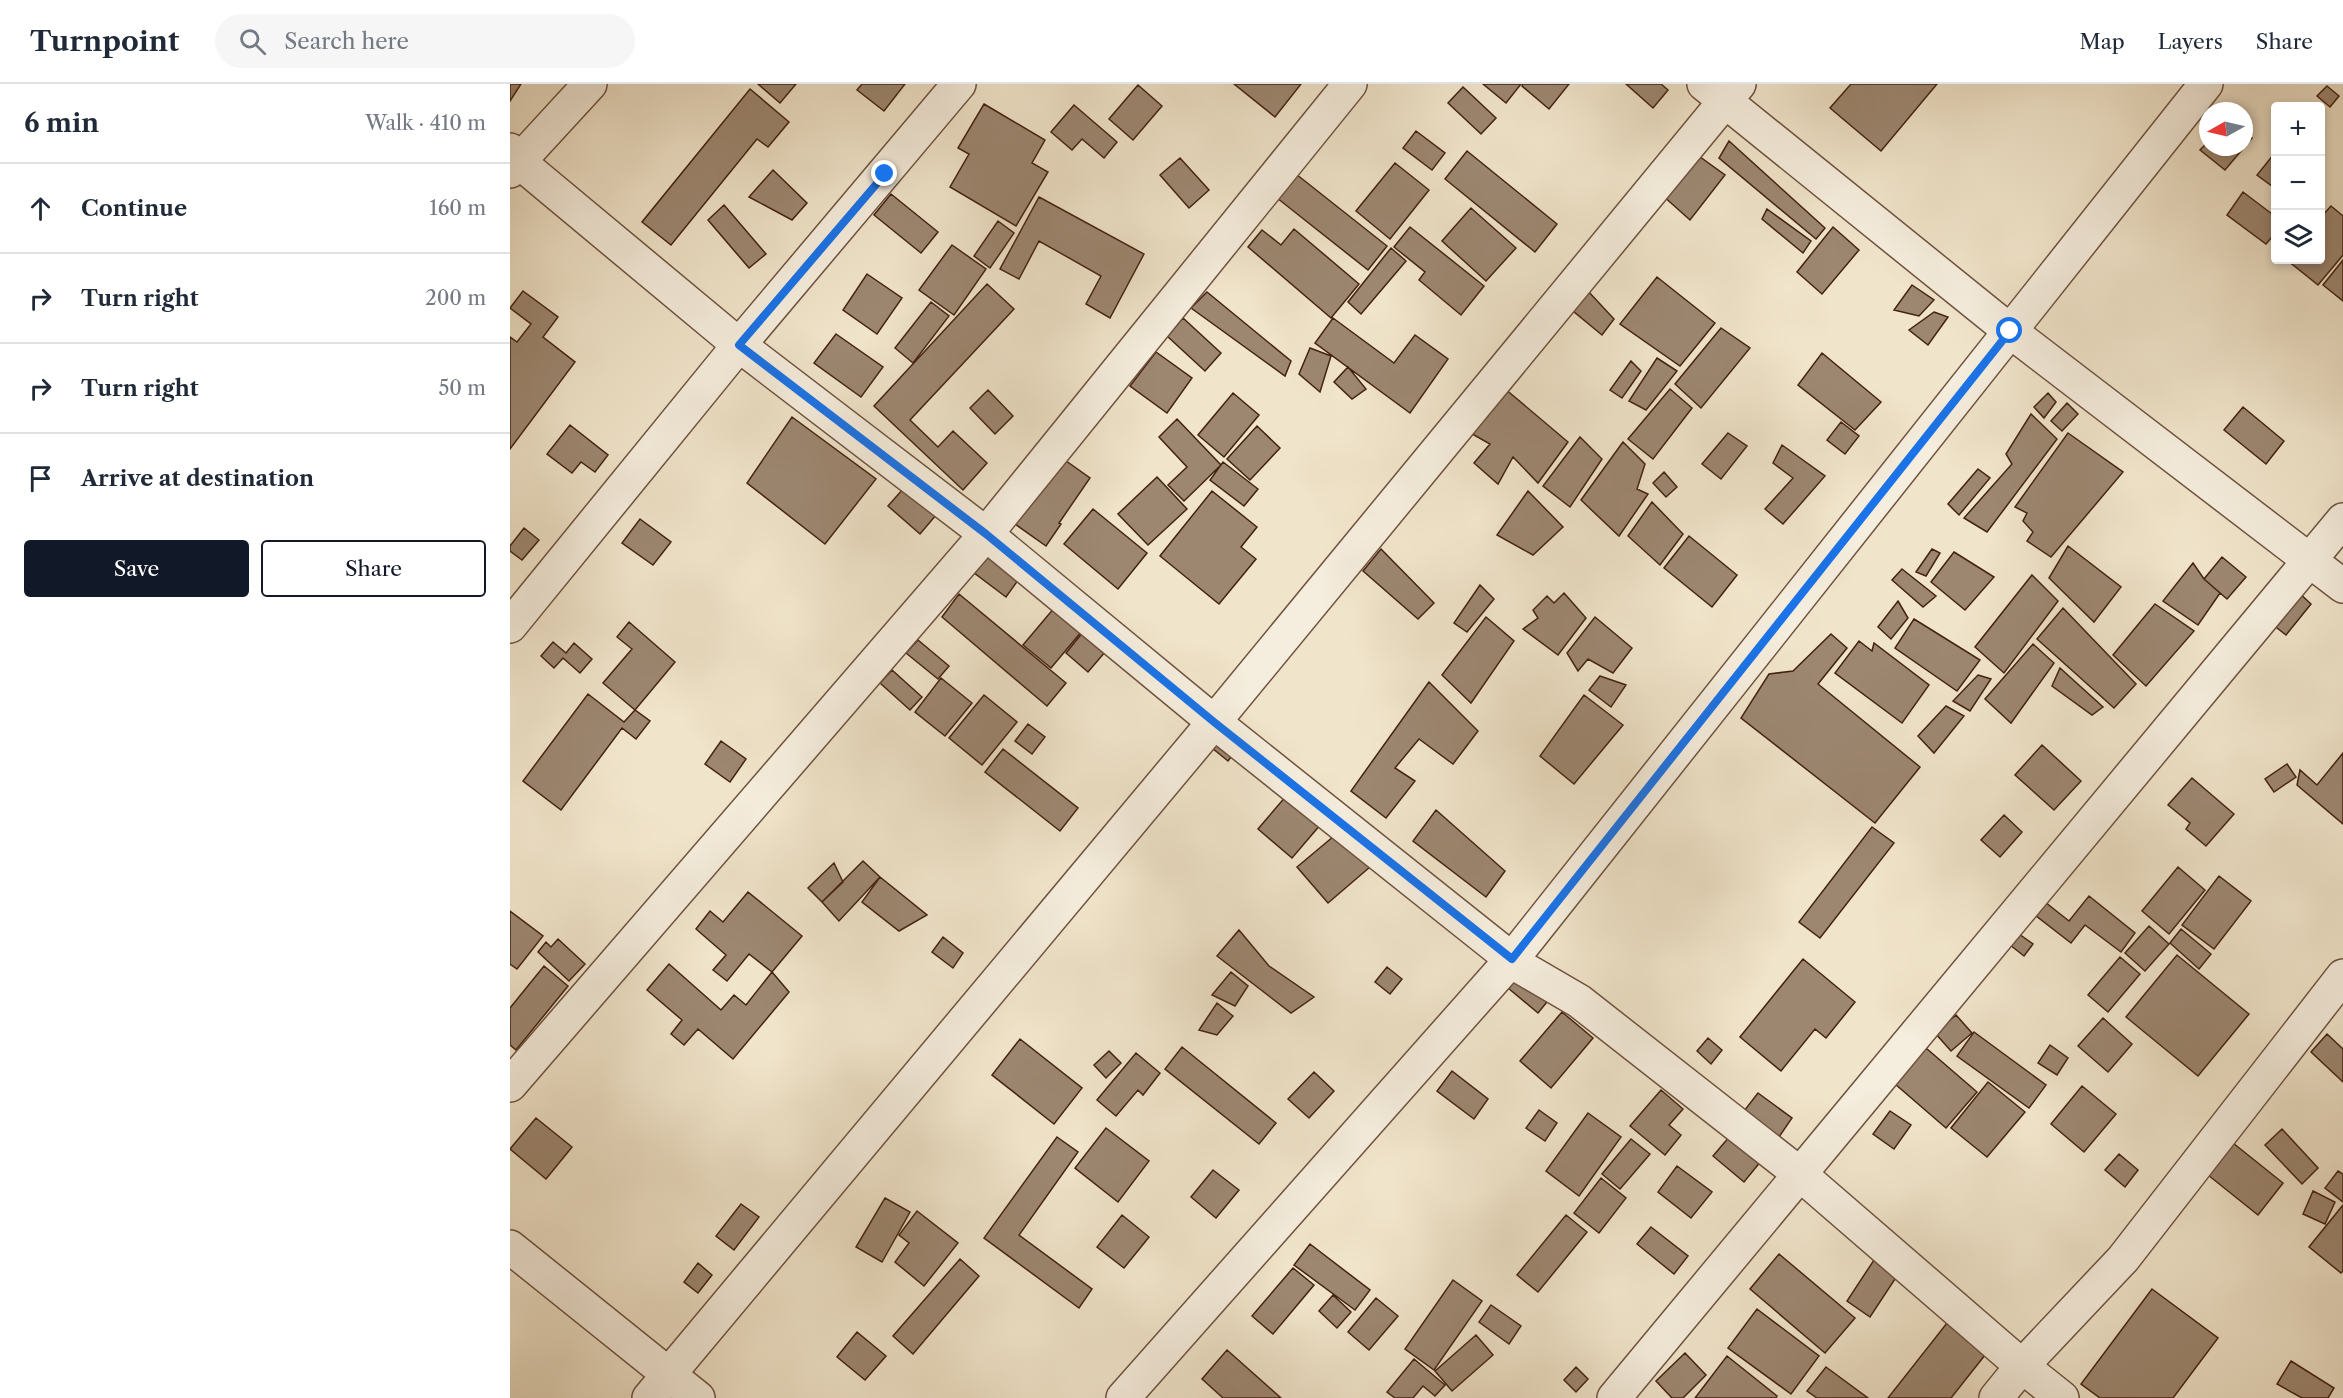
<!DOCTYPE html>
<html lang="en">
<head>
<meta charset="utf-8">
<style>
	:root { --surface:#fff; --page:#f6f6f7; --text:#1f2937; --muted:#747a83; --line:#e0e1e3; --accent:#111827 }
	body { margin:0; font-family:"Libre Caslon Text",serif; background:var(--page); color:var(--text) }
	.controls { position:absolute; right:18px; top:18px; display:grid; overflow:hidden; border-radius:6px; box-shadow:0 3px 9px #0003 }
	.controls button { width:54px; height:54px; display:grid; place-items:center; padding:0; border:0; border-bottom:2px solid var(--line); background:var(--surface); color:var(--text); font:30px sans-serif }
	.compass { position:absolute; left:1689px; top:18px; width:54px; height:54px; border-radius:50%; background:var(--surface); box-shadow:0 3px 9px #0003; rotate:262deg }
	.stop { position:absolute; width:18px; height:18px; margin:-14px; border:4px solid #1a73e8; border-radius:50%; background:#fff }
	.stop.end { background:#1a73e8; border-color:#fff; box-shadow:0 2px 6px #0008 }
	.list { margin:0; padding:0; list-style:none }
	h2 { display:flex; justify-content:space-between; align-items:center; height:78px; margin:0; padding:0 24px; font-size:26px }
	h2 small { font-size:20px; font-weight:400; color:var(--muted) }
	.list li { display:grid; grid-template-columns:39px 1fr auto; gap:18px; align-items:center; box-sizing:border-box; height:90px; padding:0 24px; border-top:2px solid var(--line) }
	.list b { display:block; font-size:22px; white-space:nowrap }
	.list em { font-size:20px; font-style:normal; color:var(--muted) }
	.actions { display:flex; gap:12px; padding:18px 24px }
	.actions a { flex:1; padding:14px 0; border:2px solid var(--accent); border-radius:6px; text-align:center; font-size:21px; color:var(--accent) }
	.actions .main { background:var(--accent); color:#fff }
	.icon { flex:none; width:33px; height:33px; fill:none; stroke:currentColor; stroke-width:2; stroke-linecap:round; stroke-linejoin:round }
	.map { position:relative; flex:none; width:1833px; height:1314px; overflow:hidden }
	header { display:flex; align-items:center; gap:36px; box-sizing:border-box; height:84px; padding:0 30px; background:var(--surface); border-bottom:2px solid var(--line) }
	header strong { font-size:28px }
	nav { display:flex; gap:33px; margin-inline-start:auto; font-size:21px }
	.search { width:420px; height:54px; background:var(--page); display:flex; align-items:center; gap:15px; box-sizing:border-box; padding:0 21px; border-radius:33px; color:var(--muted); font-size:22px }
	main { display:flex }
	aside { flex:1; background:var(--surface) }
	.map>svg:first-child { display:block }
	.building { fill:#9d8771; stroke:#421; stroke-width:1.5 }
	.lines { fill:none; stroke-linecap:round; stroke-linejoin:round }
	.minor-casing { stroke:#6f523f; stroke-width:36 }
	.tertiary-casing { stroke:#6f523f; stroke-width:36 }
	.minor { stroke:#f5eddd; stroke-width:33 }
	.tertiary { stroke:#f5eddd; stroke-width:33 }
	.route { stroke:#1a73e8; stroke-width:8 }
</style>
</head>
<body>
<header>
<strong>Turnpoint</strong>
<div class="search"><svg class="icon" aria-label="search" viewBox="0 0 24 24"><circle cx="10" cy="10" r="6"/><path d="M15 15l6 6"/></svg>Search here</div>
<nav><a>Map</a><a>Layers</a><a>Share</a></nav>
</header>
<main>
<aside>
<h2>6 min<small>Walk · 410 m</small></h2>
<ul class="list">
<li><svg class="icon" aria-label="ahead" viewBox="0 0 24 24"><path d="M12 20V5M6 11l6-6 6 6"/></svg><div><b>Continue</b></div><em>160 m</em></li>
<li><svg class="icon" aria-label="right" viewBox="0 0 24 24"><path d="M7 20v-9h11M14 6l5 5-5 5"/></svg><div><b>Turn right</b></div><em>200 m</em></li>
<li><svg class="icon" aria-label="right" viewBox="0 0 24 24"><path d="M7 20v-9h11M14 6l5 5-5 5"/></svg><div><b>Turn right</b></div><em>50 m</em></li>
<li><svg class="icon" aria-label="arrive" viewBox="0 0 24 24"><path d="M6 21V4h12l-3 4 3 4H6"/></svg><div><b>Arrive at destination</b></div></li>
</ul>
<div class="actions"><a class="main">Save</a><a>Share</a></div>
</aside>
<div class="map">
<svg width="1833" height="1314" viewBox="0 0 1833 1314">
	<rect width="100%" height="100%" fill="#f0e4ca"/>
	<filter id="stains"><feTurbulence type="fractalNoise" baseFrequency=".00333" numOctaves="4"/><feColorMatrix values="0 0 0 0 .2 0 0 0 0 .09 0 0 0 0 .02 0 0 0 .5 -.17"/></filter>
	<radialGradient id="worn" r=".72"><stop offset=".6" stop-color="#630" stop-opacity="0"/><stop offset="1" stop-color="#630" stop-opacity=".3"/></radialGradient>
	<path class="building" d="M0,0h11l-11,17z
		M248,0h38l-16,19z
		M352,0h43l-21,27 -27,-21z
		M724,0h67l-26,33z
		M973,0h38l-15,19z
		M1013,0h46l-20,25 -27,-23z
		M1116,0h35l7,6 -15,18z
		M1341,0h86l-56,67 -51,-43z
		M628,1l24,21 -29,34 -24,-21z
		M1817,2l12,10 -9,11 -13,-11z
		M953,3l33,31 -15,16 -33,-31z
		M240,5l39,33 -21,25 -11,-8 -86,106 -29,-23z
		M474,20l61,36 -13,23 16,9 -32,54 -66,-39 19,-33 -11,-6z
		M564,21l43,37 -13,16 -22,-19 -10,11 -21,-18z
		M906,47l29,22 -13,17 -29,-22z
		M1734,47l8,7 -27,32 -25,-20 8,-8v5h36z
		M1219,57l96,87 -9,11 -97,-81z
		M957,67l90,73 -22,28 -90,-73z
		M1186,70l29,21 -35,45 -28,-25z
		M1764,70l2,1v34l-19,-14z
		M670,74l29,32 -20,18 -29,-33z
		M885,79l34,27 -39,49 -34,-28z
		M263,86l34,33 -15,17 -43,-23z
		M786,90l91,72 -19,24 -91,-72z
		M1733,108l33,25v15l-10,12 -39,-29z
		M381,110l47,38 -17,21 -47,-38z
		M529,113l105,57 -34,64 -24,-14 15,-28 -62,-35 -20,38 -19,-10z
		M214,121l42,49 -17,14 -41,-48z
		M1821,122l12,10v39l-25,30 -31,-25h33v-42z
		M961,124l45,40 -30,33 -44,-40z
		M1257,125l44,32 -8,12 -41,-34z
		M488,137l16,12 -24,35 -16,-12z
		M900,143l74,59 -23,29 -42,-35 6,-8 -31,-25z
		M1323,143l26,23 -37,44 -25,-22z
		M784,145l65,55 -28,34 -83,-71 14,-17 19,15z
		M442,161l34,24 -32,46 -35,-25z
		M881,164l15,13 -45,53 -13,-12z
		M1833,176v41l-20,-16z
		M357,190l35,24 -25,36 -34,-24z
		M1147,193l58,46 -35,43 -60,-42z
		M477,200l27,25 -104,111 28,27 15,-16 34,32 -24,27 -89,-84z
		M1402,201l22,15 -15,16 -25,-6z
		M1077,206l27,29 -12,16 -29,-24z
		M13,207l35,26 -15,20 32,25 -65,87v-112l7,5 14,-18 -21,-16z
		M697,208l84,69 -6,15 -94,-68z
		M421,218l18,14 -36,47 -18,-15z
		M1424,228l14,5 -20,28 -19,-15z
		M673,234l38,35 -16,18 -38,-35z
		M823,234l61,45 21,-28 33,24 -38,54 -95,-70z
		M1211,244l29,20 -49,60 -26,-24z
		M326,250l47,33 -22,30 -47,-34z
		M800,264l21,8 -11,36 -21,-18z
		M646,268l36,26 -25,35 -37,-27z
		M1312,269l59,49 -26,28 -57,-45z
		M1147,274l20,13 -31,39 -17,-9z
		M1121,277l10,10 -19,27 -12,-8z
		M838,283l18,22 -14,10 -18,-17z
		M994,304l64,54 -30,41 -25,-26 -15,27 -24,-21 16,-19 -23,-13z
		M1160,305l22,19 -39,51 -25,-20z
		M478,306l25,26 -18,18 -25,-26z
		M723,309l26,22 -35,42 -26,-22z
		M1538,309l8,9 -12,16 -10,-11z
		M1557,319l11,11 -16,17 -11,-10z
		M1733,323l41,34 -18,23 -42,-34z
		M1521,330l26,25 -70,93 -23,-14 48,-54 -6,-10z
		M282,333l84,62 -51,65 -78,-61z
		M667,335l44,46 -37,36 -16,-16 19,-18 -28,-30z
		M1331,338l18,14 -14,18 -18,-14z
		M60,341l38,30 -13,17 -14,-10 -9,11 -25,-19z
		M747,342l23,22 -30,32 -23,-21z
		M1218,349l19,13 -26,33 -19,-15z
		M1558,349l55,39 -72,85 -24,-16 6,-9 -10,-11 4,-8 -12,-6z
		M1070,353l22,22 -32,48 -27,-21z
		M1113,358l22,22 -8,25 11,5 -29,42 -38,-36z
		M1272,361l43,31 -42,48 -18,-15 28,-31 -20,-15z
		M552,374l28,20 -31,45 2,1 -15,22 -31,-22z
		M713,378l35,27 -14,17 -34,-26z
		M1468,385l12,9 -31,37 -11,-11z
		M1154,388l13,15 -11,10 -13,-14z
		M647,393l30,32 -39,36 -30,-31z
		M401,396l31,28 -22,26 -32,-28z
		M702,407l45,36 -16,20 15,12 -37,45 -59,-48z
		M1018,407l35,36 -30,28 -36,-20z
		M1142,418l31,32 -23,31 -32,-29z
		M583,425l54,44 -29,36 -54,-45z
		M130,435l31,23 -18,23 -31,-22z
		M14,444l15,12 -17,20 -12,-9v-5z
		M1179,452l48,39 -25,32 -48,-39z
		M1558,462l53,41 -27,35 -45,-44z
		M481,463l33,25 -18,25 -33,-25z
		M871,465l53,54 -16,16 -55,-48z
		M1422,465l8,4 -14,23 -10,-4z
		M1444,468l40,25 -29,33 -34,-28z
		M1712,473l24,20 -19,22 -23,-20z
		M1683,479l11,16 16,14 -22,32 -35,-24z
		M1392,485l34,27 -13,11 -31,-27z
		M1522,491l26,26 -54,72 -29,-26z
		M970,501l14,14 -27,33 -13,-9z
		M1786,506l15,14 -25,31 -18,-14z
		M1054,509l22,25 -28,37 -35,-26 15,-11 -5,-8 14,-14 7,7z
		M449,510l107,89 -19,23 -105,-89z
		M550,517l27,24 -36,43 -28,-23z
		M1388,517l10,17 -17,21 -13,-12z
		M1645,520l39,27 -48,55 -33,-31z
		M1553,524l73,76 -22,24 -77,-69z
		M976,533l28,24 -43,62 -29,-28z
		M1085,533l37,31 -19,25 -25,-14 -10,12 -11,-18z
		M1404,535l66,41 -23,31 -62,-43z
		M119,538l46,40 -40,48 -32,-27 29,-34 -15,-12z
		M578,542l23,19 -23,27 -22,-19z
		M1321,550l16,14 -29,36 102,83 -45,56 -134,-105 28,-44 24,-3z
		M408,556l31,26 -11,13 -32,-26z
		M1349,557l13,10 2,-8 55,42 -27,38 -67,-50z
		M43,558l13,11 8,-10 18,16 -12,14 -17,-15 -9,10 -13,-12z
		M1523,560l21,19 -43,60 -26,-24z
		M1550,584l43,39 -11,8 -40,-29z
		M382,586l30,27 -12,13 -30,-27z
		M1468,591l13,4 -21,32 -17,-10z
		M1090,592l26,9 -15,22 -22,-17z
		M431,594l31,25 -27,33 -30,-24z
		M919,598l49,49 -25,33 -34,-25 -24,29 20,13 -29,37 -35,-27z
		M78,610l36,28 11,-12 15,11 -14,18 -14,-11 -61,82 -38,-29z
		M474,611l33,27 -35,43 -33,-27z
		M1074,611l39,30 -49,59 -34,-28z
		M1436,622l18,10 -30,37 -16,-17z
		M518,640l17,13 -13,17 -17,-13z
		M713,651l15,13 -10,13 -16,-13z
		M211,657l25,18 -16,23 -25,-18z
		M1532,661l39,36 -27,29 -39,-35z
		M493,665l75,59 -18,23 -75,-59z
		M1833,669v71l-46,-39 3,-15 17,15z
		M1777,680l9,13 -22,15 -9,-13z
		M1682,694l42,36 -28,32 -20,-17 4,-6 -22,-18z
		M783,704l34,29 -35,41 -34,-29z
		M926,726l69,61 -19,26 -73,-56z
		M1494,731l18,17 -22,25 -19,-17z
		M1362,743l22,16 -74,95 -21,-16z
		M830,747l30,36 -42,36 -31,-36z
		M353,777l17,16 -41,44 -17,-19z
		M324,779l9,19 -21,20 -14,-14z
		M1668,783l27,23 -36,44 -27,-23z
		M1709,792l32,25 -37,48 -32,-24z
		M370,793l47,38 -28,16 -37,-29z
		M238,808l54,44 -30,36 -23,-18 -22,27 -14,-11 13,-15 -30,-26 14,-18 13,11z
		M1579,812l46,37 -14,19 -36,-27 -14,18 -36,-28 10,-13 24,19z
		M0,827l33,25 -26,33 -7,-5z
		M1639,842l20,18 -24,27 -20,-18z
		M1671,845l30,25 -12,15 -29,-26z
		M729,846l30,36 45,31 -23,16 -74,-57z
		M1509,850l14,10 -9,12 -14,-11z
		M433,853l20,16 -10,15 -21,-16z
		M48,855l27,25 -16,17 -31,-29 8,-10 5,5z
		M1667,871l72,59 -51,62 -72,-59z
		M1610,873l20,17 -32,38 -20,-17z
		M1293,875l52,43 -29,36 -11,-9 -34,42 -41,-34z
		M159,880l52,46 13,-15 12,10 26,-33 17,20 -56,67 -35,-30 -14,16 -13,-11 11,-14 -35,-30z
		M34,882l24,20 -52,64 -6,-5v-37z
		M877,883l15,12 -12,15 -15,-12z
		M1012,887l29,26 -13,16 -30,-25z
		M721,888l17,14 -13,20 -23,-11z
		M707,919l16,13 -16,19 -18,-5z
		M1052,928l31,26 -42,50 -31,-27z
		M1446,931l16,18 -21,18 -16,-18z
		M1593,934l29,26 -24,28 -30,-26z
		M1464,948l72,53 -17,23 -72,-52z
		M1817,950l16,15v33l-32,-30z
		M1198,954l14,12 -11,14 -14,-13z
		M510,955l62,49 -28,36 -62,-49z
		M1540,961l18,13 -11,17 -19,-12z
		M672,963l94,76 -17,21 -94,-75z
		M1416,964l51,44 -31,36 -51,-44z
		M599,967l12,12 -15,15 -12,-13z
		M626,969l24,20 -17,22 -5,-5 -22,26 -19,-16z
		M942,987l36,28 -14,20 -37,-28z
		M804,988l20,19 -25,27 -21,-19z
		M1478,998l37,30 -38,45 -36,-29z
		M1572,1002l34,28 -32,38 -33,-28z
		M1151,1006l22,19 -14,16 12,10 -16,20 -35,-29z
		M1248,1009l34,25 -13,19 -35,-26z
		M1029,1026l18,13 -12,18 -19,-13z
		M1380,1027l21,14 -17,24 -21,-15z
		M1078,1029l33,24 -42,59 -33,-25z
		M26,1034l36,29 -26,32 -36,-30z
		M596,1044l43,33 -31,41 -43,-34z
		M1772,1045l36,39 -16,16 -37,-39z
		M1220,1052l31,25 -17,21 -31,-26z
		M547,1053l21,15 -59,83 73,54 -13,19 -95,-70z
		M1121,1055l19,15 -30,35 -18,-15z
		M1723,1059l50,40 -25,32 -50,-40z
		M1609,1070l19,16 -13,17 -20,-17z
		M1167,1082l35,26 -21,26 -33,-26z
		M703,1086l26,20 -23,28 -25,-21z
		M1828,1087l5,3v28l-18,-14z
		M1091,1094l25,20 -27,35 -25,-20z
		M1803,1107l22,11 -10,22 -22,-10z
		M375,1114l25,14 -28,50 -26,-15z
		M231,1120l18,13 -25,33 -18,-14z
		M1833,1121v66l-2,2 -32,-26z
		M407,1127l41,32 -34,43 -29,-24 14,-19 -10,-8z
		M612,1131l27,22 -25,31 -27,-21z
		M1056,1131l21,17 -49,60 -21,-17z
		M1141,1143l37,29 -14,18 -37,-30z
		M800,1160l60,46 -15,20 -61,-45z
		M1269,1170l76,64 -30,35 -75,-64z
		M450,1175l19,17 -66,78 -20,-18z
		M1364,1176l23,16 -27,41 -23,-16z
		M188,1179l14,12 -14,18 -14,-11z
		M783,1184l21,17 -41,49 -21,-18z
		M943,1196l29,21 -48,69 -29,-21z
		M1642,1205l66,49 -45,60h-73l-19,-14z
		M823,1211l18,17 -14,16 -18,-17z
		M866,1214l22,18 -29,34 -21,-18z
		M981,1221l30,21 -12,18 -30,-22z
		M1247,1225l62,47 -28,38 -63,-46z
		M1437,1239l38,32 -34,43h-63z
		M347,1248l29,24 -21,24 -28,-23z
		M966,1251l17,20 -41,36 -17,-20z
		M717,1266l54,48h-58l-21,-19z
		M1175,1269l21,22 -23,23h-11l-16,-17z
		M1217,1272l50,40 -1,2h-81z
		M904,1275l31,26 -10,11 -12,-10 -10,12h-18l-8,-6z
		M1781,1277l43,27 -6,10h-26l-25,-14z
		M1066,1283l12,12 -12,13 -12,-12z
		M1316,1283l42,31h-51l-10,-7z"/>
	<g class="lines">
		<defs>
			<path id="minor" d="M1194,0l306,247 333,255
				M0,66l8,11 221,184 247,189 228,188 310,247 55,32 222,174 221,191 40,32
				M0,87l80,-87
				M0,542l229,-281 220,-261
				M0,1001l476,-551 364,-450
				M139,1314l565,-676 525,-638
				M613,1314l389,-439 694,-875
				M1104,1314l729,-878
				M1486,1314l26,-32 101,-107 220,-283"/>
			<path id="tertiary" d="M0,1163l188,151"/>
		</defs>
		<use href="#minor" class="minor-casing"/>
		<use href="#tertiary" class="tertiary-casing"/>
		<use href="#minor" class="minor"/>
		<use href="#tertiary" class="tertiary"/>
	</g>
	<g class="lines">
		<path class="route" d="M375,90l-146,171 247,189 228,188 298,237 498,-628"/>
	</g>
	<rect width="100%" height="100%" filter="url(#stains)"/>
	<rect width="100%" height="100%" fill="url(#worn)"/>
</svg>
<div class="controls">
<button>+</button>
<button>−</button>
<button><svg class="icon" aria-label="layers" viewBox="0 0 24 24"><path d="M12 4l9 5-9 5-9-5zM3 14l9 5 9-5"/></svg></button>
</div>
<svg class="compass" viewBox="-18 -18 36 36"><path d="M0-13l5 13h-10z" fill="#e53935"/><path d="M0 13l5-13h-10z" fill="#747a83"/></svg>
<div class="stop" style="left:1500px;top:247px"></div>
<div class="stop end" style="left:375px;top:90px"></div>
</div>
</main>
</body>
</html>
